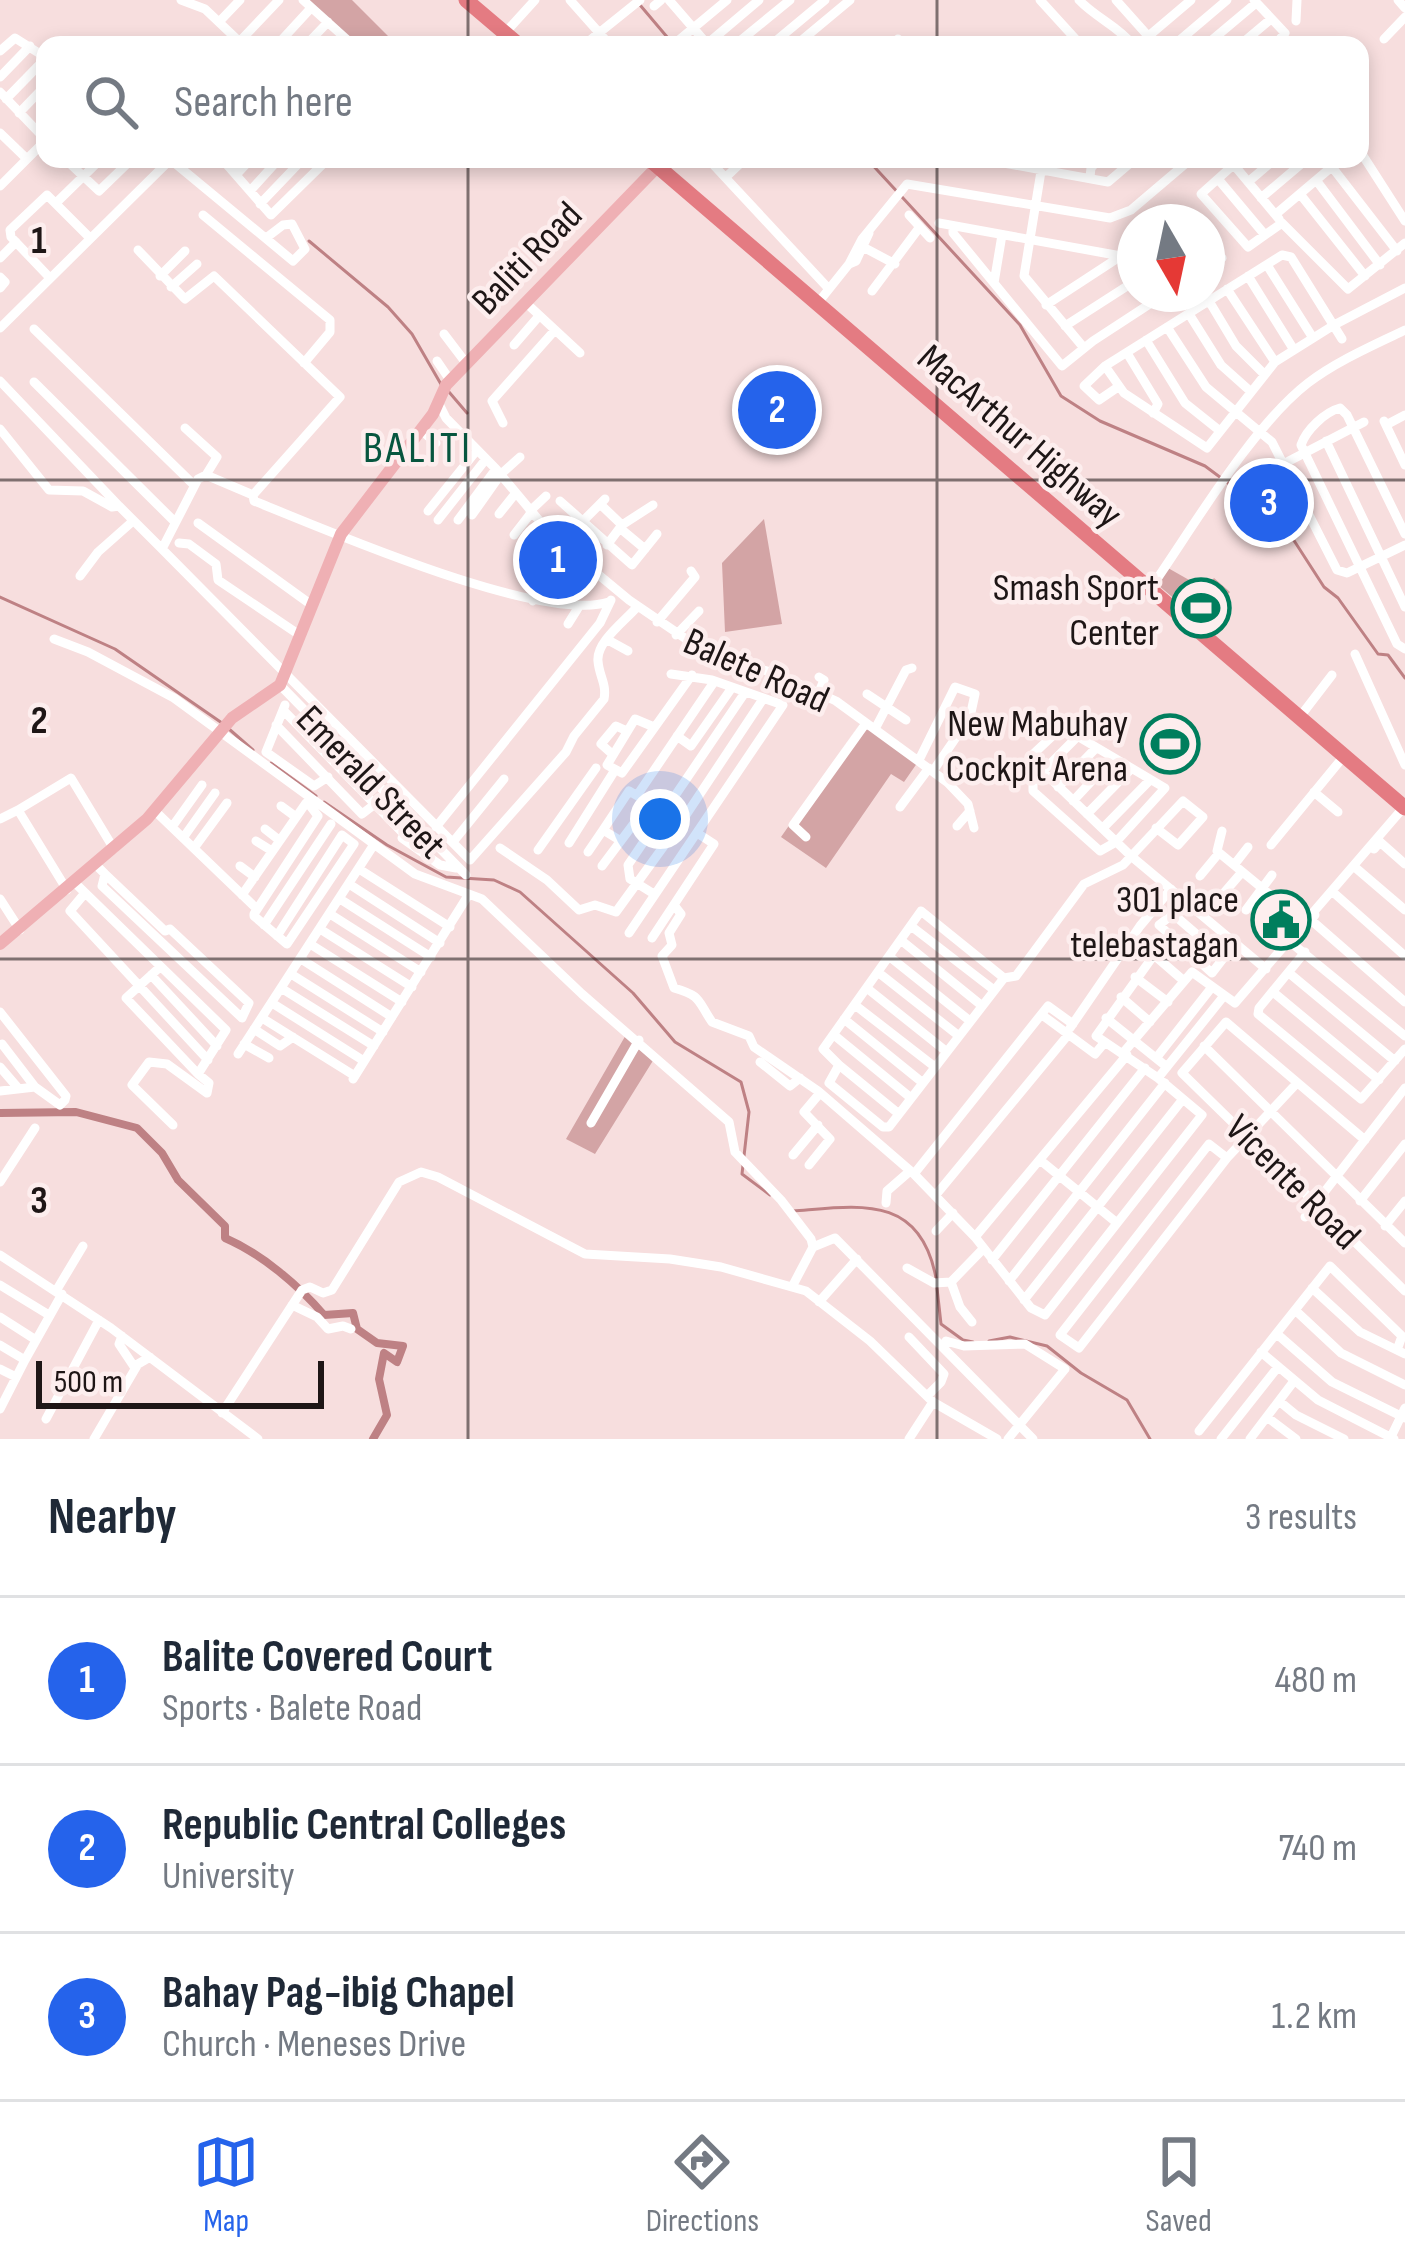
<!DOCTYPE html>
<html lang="en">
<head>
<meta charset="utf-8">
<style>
	:root { --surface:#fff; --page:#f6f6f7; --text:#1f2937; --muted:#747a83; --line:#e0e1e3; --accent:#2563eb }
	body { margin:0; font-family:"Sofia Sans Condensed",sans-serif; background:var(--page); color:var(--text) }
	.compass { position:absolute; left:1117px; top:204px; width:108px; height:108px; border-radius:50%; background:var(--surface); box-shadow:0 6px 18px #0003; rotate:171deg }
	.scale { position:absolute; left:36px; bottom:30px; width:288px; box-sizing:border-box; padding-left:12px; border:6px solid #1e1616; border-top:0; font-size:33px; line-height:42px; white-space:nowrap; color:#1e1616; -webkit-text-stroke:9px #fdeeee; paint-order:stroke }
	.you { position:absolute; left:660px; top:819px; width:42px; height:42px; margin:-30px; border:9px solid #fff; border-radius:50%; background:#1a73e8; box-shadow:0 0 0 18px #1a73e833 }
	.badge { display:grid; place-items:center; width:78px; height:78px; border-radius:50%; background:var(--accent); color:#fff; font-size:39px; font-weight:700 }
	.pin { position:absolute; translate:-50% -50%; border:6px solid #fff; box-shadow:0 3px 12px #0006 }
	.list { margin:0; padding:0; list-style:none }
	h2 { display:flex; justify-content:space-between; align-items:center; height:156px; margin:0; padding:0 48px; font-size:51px }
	h2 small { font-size:39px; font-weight:400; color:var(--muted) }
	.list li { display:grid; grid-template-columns:78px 1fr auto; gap:36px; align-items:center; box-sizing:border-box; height:168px; padding:0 48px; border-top:3px solid var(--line) }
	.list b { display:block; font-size:45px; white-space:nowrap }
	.list p { margin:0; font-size:39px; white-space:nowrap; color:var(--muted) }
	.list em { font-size:39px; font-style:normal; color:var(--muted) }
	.icon { flex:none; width:66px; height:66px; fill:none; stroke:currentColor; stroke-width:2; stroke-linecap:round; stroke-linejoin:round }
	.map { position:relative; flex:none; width:1405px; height:1439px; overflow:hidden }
	.search { position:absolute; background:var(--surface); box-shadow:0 6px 18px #0003; left:36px; right:36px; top:36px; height:132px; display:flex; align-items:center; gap:30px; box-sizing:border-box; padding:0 42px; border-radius:24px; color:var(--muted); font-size:45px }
	.sheet { height:660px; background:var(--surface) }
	nav { display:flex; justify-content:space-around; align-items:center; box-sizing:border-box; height:168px; border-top:3px solid var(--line); background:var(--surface); font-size:33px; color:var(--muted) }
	nav a { display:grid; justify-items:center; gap:6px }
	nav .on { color:var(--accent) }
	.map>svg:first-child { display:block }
	.green { fill:#d3a4a5 }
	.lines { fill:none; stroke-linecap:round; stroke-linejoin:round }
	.stream { stroke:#be8184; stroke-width:3 }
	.river { stroke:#be8184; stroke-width:8 }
	.minor { stroke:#fff; stroke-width:9 }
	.major { stroke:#efb0b4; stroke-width:12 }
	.highway { stroke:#e47b82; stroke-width:15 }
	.grid { fill:none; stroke:#1e1616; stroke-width:3; stroke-opacity:0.55 }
	.labels { text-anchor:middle; stroke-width:9; stroke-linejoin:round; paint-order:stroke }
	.street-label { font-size:39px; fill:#1e1616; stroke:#fdeeee }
	.poi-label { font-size:39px; fill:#1e1616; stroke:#fdeeee; text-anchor:end }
	.quarter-label { font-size:45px; letter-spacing:3px; fill:#07563f; stroke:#fdeeee }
	.grid-label { font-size:39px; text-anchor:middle; font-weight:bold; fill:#1e1616; stroke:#fdeeee; stroke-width:9; stroke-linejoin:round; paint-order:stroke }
</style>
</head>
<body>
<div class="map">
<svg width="1405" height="1439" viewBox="0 0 1405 1439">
	<rect width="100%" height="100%" fill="#f7dede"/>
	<path class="green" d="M308,0h44l45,45h-40z
		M764,519l18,105 -57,8 -3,-69z
		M1168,568l37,21 9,-11 16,14 -27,31 -45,-38z
		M863,720l57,39 -16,23 -13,-8 -65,94 -45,-31z
		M627,1033l27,26 -59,95 -29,-15z"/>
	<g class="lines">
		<path class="stream" d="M640,5l33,39
			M867,159l153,166 41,71 39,25 105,45 66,49 22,24 31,48 14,11 40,56 10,1 17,23
			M309,241l79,66 24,27 30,52
			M449,392l18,21
			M0,597l115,52 107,74
			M229,729l24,21
			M271,763l45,33
			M324,802l63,43 59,32 48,3 26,12 113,101 42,49 66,40 8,30 -5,44
			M743,1165l-1,9 28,21
			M793,1211c65,-5 127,-18 143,67
			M937,1288l4,36 22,16 10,2
			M989,1341l21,-4 37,9 34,27 46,27 23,39"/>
		<path class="river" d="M0,1113l76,-1 61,16 25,25 16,27 47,46v12c37,16 73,47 99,77l29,-2 4,16 20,14 26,3 -6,16 -13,-9 -5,26 8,36 -14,24"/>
		<path class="minor" d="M181,0l24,9 38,36
			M303,0l50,45
			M570,0l40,45
			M669,0l39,45
			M1040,0l41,45
			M1079,0c17,18 39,26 54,45
			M1116,0l33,37
			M1254,0l31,33 -10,12
			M1398,0l7,8
			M654,6l7,-6
			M1296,21l1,-21
			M219,22l21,-22
			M505,33l30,-33
			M1384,39l21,-22
			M239,42l40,-42
			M707,44l52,-44
			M277,45l34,-37
			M306,45l22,-23
			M584,45l56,-45
			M673,45l54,-45
			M735,45l55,-45
			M771,45l54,-45
			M796,45l54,-45
			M892,45l6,-6
			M1138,45l53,-45
			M1174,45l53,-45
			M1206,45l50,-42
			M1240,45l31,-26
			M0,51l15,-13 30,19
			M0,77l30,-31
			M0,92l45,47
			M6,99l39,-40
			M19,113l26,-27
			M0,133l27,26
			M1360,151l45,70
			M65,159l34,32 33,-32
			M222,159l49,56 57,-56
			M708,159l121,130
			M982,159l126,23 27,-23
			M1043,159l-19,117 60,72
			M1229,159l50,60
			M1240,159l-39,35 47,53 34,-24 66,66 57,-46
			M171,160l122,101 12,-12 -13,-25 -9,1 -17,13
			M1332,167l65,84
			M236,175l15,-16
			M726,177l19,-18
			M1090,177l1,-9 8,-9
			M1218,179l47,56
			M1316,180l64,85
			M1248,182l27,-23
			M0,186l45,-45
			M250,191l29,-32
			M1300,194l65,82
			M1261,198l46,-39
			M57,202l44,-43
			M260,204l43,-45
			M1276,214l65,-55
			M203,215l127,105v12l-26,31
			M909,215l21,23
			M1172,222l10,-9 9,9
			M939,223l182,33 14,-7
			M953,226v7l109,133 31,-25 72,-47
			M1207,240l15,18 -15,10
			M863,247l32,17
			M138,250l47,49 29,-23 126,121 -87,98 1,6c73,29 287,123 355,101
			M0,258l16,-16
			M849,264l13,-25 45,-55 203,34 21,-8 60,-51
			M1267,265l46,73
			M160,276l25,-25
			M1248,276l46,74
			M0,277l5,5 -5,6
			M50,278l-39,-41 -1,-7 37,-35 43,43
			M994,283l8,-48
			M171,287l26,-23
			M1227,289l48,73
			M872,291l47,-63
			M1209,301l27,45 27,27
			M525,302l55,51
			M817,304l32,-40 7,-3 13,-28
			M1046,305l75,-49
			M1189,314l32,51 28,25
			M1065,326l70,-45
			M1167,327l39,60 66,55 65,128 10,3 58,-28
			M0,328l171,-169
			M34,329l160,156
			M444,334l22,29
			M1146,340l39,63 35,28
			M514,345l25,-29
			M1127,353l31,51 -5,9
			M437,361l13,19
			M1105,366l19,27 83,55 68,-86 59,-37 71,-37
			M0,381l119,125
			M34,382l141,140
			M1118,387l-19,13 -15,-14 21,-20 177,-111 9,2 51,82
			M439,404l7,14 50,51 57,68 76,63 82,56 64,17 61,28 111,81 21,22 6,24
			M1384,421l21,44
			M503,423l-11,-22 63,-71
			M1386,425l19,-10
			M185,428l32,29 -11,18
			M0,429l49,61 34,1 29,16 7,-1 43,43
			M421,430l15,13
			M1326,441l79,166
			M253,495l-47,-20 -8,4 -36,70 308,311 96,-108 8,-16 30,-37c3,-15 -5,-23 -6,-38 -2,-19 27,-40 39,-54
			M560,501l72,64 25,-31
			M1303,503l-21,7 -18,-36 100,-52
			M600,504l22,21 -15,20
			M428,511l49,-61
			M530,511l16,-15
			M499,514l16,-20
			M472,515l29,-41 19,-17
			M438,520l48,-61
			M458,520l38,-51
			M582,522l23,-23
			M198,523l115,83
			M622,525l31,-20
			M621,529l24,20
			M1405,534l-58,-119 -7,-7c-15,4 -34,22 -39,37l96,199 8,5
			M514,535l17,-22
			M179,543l10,1 27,20 2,16 83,56
			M80,576l18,-24 35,-31
			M1150,589c42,-60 102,-163 158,-206 29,-22 64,-37 97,-53
			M533,601l39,-47
			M657,622l38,-45 -4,-6
			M568,624l10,-16
			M676,635l23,-24
			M54,639l34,13 86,46 241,176 67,25 100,95 147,128 6,30 46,48 30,39 2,8 -20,38
			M608,640l20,11
			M1355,654l50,111
			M280,685l186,190
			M819,692l5,-12 -5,-3
			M867,694l39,26
			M285,705l-19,47 48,34 14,-9
			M283,710l118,121 11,-11
			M1299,718l33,-43
			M276,725l86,89 13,-10
			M654,727l-19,-8 -28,46 15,8 70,-98
			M875,729l31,-59 6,-2
			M677,736l14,10 40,-57
			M1077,737l-44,44v10l67,60 16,-9 49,-54 -103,-61 -33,31c34,33 68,65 102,98l135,113
			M611,753l-10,-9 15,-18 11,5
			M919,760l36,-73 20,7 -5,23 -37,54
			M1058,787l38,-39
			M1314,792l24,20
			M638,794l76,-112
			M1073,801l40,-43
			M281,806l15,11
			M900,807l29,-39
			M155,811l102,98
			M1087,814l44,-45
			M0,819l18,-9
			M957,826l13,-15
			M172,827l30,-42
			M436,827l164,-204 11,-23
			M1103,828l47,-48
			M265,829l14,11
			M1222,831l-5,20 62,51 2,14 14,18
			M806,837l-13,-12 73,-102
			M183,838l32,-45
			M402,838l38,27 16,3
			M256,841l16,10
			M621,841l-18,-11 26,-39 53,30 81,-122
			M453,842l51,-63
			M569,843l46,-73
			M1271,845l73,-89
			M194,848l33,-45
			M500,848l47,32 32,30 16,-5 21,7 66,-91
			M1374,849l6,-7 25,22
			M538,850l58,-82
			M588,852l15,-22
			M96,865l9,9 60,57 5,-2 79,74 -7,15 -140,-132 3,-12
			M1234,865l14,-18
			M240,866l15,11
			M602,866l48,-64
			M359,869l91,58
			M1357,869l48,41
			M1200,876l19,-23
			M75,883l151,147 -28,44 -72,-76 34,-31
			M349,884l91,59
			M67,890l-49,-80 53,-32 43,71
			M85,893l-15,18 138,149
			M1334,893l71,63
			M654,894l-24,-15 -2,-14 116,-171
			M1223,894l19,-22
			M242,895l64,-92
			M0,899l20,31
			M340,899l91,58
			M674,905l7,9 -12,19 3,12 -10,11 12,32c28,8 23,12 38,34l37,14 5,11 64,44 96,83 61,63 56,71 14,7 157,-200 -44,-37 -62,-42 58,-81 30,26
			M1246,910l26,-35
			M330,914l91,58
			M1315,915l-4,5 94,82
			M264,925l67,-101
			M911,926l83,64
			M320,929l92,58
			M629,933l154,-228 -71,-25 -41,-6
			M277,936l65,-101 12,9 -67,100 -33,-28v-2l64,-98 -7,-9
			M652,938l62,-94 -17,-11
			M902,941l79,64
			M1289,941l116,95
			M310,944l92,58
			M1305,952l-46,56 -1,6 103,85 44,-50
			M890,957l80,64
			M1224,958l-51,-44 -14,11 53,48 23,-30
			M301,959l91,58
			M879,973l80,63
			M1289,973l106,88
			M291,974l92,58
			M151,975l66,71
			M1135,977l33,25
			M1004,978l-115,149h-6l-54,-44 10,-18 -16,-16 98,-138 83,67 12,-2 68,-92 39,-19 60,-64 20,16 -25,28 -22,-17
			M281,988l93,58
			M868,989l79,63
			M1273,992l106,88
			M1121,997l29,25
			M272,1003l92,58
			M855,1005l80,62
			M0,1012l66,84 -1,4 -5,5 -25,-18 -33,-43
			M1042,1015l53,39 10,-12
			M262,1018l93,58
			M1106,1018l61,49
			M844,1019l79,64
			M1070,1028l70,-102 31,-37
			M254,1029l26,17 13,-9
			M834,1035l77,63
			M244,1044l25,14
			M1204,1046l201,197
			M1123,1053l69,-81 43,31 169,-196
			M238,1054l135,-208
			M1157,1057l55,-70
			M760,1062l30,24 10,-8
			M839,1065l60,49
			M0,1067l18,21
			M1158,1078l65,-81
			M353,1079l116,-185
			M0,1091l35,-4
			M591,1123l48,-83
			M173,1125l-41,-40 17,-23 18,2 40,29 2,-10 -11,-9
			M1365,1140l-139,-118 -44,51 223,218
			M793,1155l25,-30
			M1227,1158l-18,-14 -149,191 19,13 148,-190 70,-75
			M1040,1160l77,63
			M809,1165l21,-26 -26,-27 16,-19
			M914,1174l134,-168 25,18
			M0,1182l35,-54
			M935,1196l133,-161
			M1360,1201l45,-57
			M886,1203l1,-12 23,-20
			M1305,1217l100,-129
			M1385,1226l20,-25
			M936,1231l17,-18
			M975,1237l152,-182
			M813,1247l22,-9 198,201
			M0,1255l111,73 147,111
			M992,1260l153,-192
			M907,1268l27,15 17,-1
			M1009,1281l156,-198
			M0,1285l49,30
			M1312,1288l48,44 45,22
			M56,1291l27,-45
			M1024,1300l159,-201
			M819,1302l38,-43
			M292,1305l25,12 11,12 15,-3 8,3
			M1295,1310l46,43 64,32
			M0,1317l36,23
			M972,1322l-12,-15 -9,-25 32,-33
			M1277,1334l55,48 73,36
			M122,1336l-3,8 16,24
			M909,1337l35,37 -3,8 -14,14
			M946,1341l18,5 61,-2 40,25 -57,70
			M0,1345l25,15 37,-66
			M1261,1352l57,48 76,39
			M0,1369l16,8
			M1279,1401l17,14 48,24
			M0,1409l25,-49
			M222,1413l80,-123 8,-3 13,6 9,-3 67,-108 22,-10 17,5 147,77 85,5 51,8 85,24 64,50 63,61 64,37
			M1267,1417l29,22
			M46,1419l53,-99
			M1199,1431l131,-165 72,70 -5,14
			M94,1439l44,-75 12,-7
			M909,1439l24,-37
			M1221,1439l57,-72
			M1250,1439l44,-58
			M1390,1439l15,-31"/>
		<path class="major" d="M0,944l147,-125 85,-101 48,-33 61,-151 92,-120 13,-29 212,-219"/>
		<path class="highway" d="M466,0l53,45
			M649,159l756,649"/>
	</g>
	<path class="grid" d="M468,0v45M937,0v45M468,159v1280M937,159v1280M0,480h1405M0,959h1405"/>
	<defs>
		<symbol id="stadium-ring" viewBox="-11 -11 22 22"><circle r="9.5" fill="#fdeeee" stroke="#007e5d" stroke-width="1.5"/><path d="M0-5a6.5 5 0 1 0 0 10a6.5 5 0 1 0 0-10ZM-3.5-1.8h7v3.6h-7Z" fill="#007e5d"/></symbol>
		<symbol id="civic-ring" viewBox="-11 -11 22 22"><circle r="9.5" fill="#fdeeee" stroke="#007e5d" stroke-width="1.5"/><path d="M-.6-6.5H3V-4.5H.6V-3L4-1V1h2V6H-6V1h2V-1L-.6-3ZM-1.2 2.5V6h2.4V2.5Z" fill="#007e5d"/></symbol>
	</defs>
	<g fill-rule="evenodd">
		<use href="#stadium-ring" x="1168" y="575" width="66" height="66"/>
		<use href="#stadium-ring" x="1137" y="711" width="66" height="66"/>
		<use href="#civic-ring" x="1248" y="887" width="66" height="66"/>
	</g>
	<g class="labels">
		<g class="street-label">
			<text transform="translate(526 257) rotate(-46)" y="14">Baliti Road</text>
			<text transform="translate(1021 435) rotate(41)" y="14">MacArthur Highway</text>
			<text transform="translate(757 669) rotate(24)" y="14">Balete Road</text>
			<text transform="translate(372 781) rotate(46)" y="14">Emerald Street</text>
			<text transform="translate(1294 1181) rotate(45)" y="14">Vicente Road</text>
		</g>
		<g class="poi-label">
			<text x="1159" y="600">Smash Sport<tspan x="1159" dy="45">Center</tspan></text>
			<text x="1128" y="736">New Mabuhay<tspan x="1128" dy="45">Cockpit Arena</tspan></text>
			<text x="1239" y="912">301 place<tspan x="1239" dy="45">telebastagan</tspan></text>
		</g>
		<g class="quarter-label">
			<text x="418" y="462">BALITI</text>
		</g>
	</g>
	<g class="grid-label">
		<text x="39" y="253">1</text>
		<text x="39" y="733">2</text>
		<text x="39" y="1213">3</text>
	</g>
</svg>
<svg class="compass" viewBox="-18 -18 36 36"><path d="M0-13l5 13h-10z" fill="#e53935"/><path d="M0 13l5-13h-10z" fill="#747a83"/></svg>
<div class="scale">500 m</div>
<div class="you"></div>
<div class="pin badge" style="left:558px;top:560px">1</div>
<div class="pin badge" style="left:777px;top:410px">2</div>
<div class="pin badge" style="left:1269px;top:503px">3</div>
<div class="search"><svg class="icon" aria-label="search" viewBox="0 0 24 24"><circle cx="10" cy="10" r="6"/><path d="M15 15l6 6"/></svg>Search here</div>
</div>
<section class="sheet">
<h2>Nearby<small>3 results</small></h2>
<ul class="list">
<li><span class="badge">1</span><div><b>Balite Covered Court</b><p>Sports · Balete Road</p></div><em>480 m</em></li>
<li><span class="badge">2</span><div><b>Republic Central Colleges</b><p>University</p></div><em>740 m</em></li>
<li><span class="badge">3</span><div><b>Bahay Pag-ibig Chapel</b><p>Church · Meneses Drive</p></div><em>1.2 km</em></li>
</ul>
</section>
<nav>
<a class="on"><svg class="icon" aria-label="map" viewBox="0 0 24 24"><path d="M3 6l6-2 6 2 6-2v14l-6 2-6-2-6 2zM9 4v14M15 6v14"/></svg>Map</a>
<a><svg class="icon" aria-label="directions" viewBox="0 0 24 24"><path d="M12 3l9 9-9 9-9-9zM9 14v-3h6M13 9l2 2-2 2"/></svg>Directions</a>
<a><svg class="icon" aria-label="saved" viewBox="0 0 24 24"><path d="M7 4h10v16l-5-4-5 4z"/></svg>Saved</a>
</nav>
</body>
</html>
